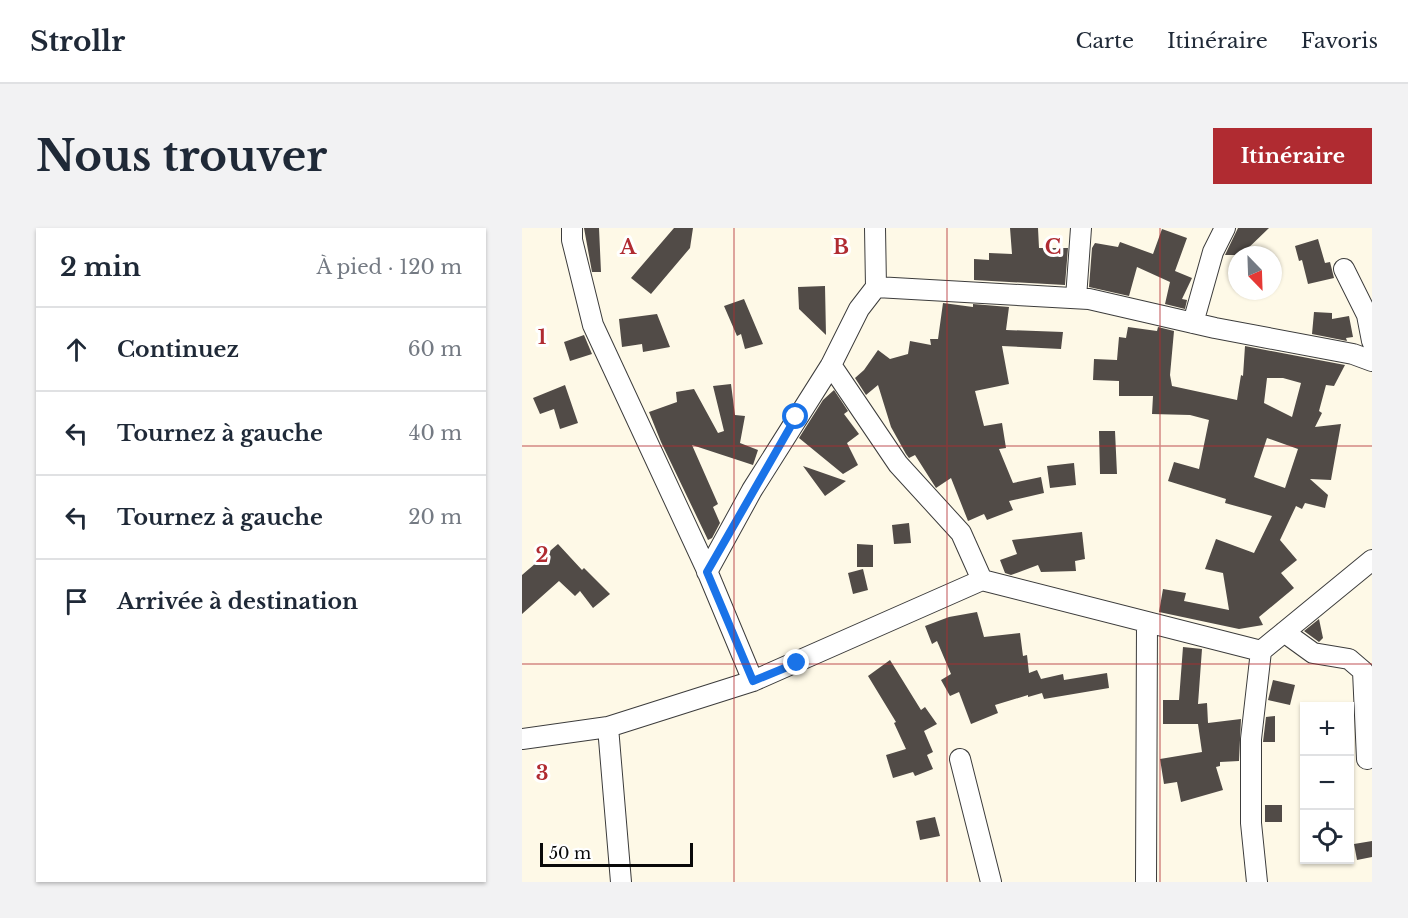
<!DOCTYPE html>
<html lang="fr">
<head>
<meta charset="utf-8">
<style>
	:root { --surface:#fff; --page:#f2f2f3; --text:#1f2937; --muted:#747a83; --line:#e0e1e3; --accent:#b02b31 }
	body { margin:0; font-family:"Libre Baskerville",serif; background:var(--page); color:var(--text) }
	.controls { position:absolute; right:18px; bottom:18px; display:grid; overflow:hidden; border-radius:0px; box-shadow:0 2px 4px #0004 }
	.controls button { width:54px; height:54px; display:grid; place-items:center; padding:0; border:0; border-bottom:2px solid var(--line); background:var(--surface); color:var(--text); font:30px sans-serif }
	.compass { position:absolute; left:706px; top:18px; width:54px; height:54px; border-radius:50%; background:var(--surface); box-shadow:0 2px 4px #0004; rotate:157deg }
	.scale { position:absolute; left:18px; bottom:15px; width:153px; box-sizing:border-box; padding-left:6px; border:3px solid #090909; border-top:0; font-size:16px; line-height:21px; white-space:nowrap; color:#090909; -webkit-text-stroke:4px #fff; paint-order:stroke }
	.stop { position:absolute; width:18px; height:18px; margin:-14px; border:4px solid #1a73e8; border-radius:50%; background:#fff }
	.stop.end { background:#1a73e8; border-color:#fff; box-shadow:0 2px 6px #0008 }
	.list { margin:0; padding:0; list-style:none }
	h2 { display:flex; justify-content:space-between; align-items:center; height:78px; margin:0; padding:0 24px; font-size:26px }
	h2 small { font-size:20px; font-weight:400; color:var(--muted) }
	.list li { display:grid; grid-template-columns:39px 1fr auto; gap:18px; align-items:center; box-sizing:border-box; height:84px; padding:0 24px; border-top:2px solid var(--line) }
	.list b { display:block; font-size:22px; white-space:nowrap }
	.list em { font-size:20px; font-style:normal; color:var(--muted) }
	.icon { flex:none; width:33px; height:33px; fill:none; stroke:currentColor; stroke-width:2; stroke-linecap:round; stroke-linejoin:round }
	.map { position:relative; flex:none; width:850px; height:654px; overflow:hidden; border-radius:0px }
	header { display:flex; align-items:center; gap:36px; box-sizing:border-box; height:84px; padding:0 30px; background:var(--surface); border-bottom:2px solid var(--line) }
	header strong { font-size:28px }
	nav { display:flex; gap:33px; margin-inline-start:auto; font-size:21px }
	.intro { display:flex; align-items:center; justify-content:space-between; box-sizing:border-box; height:144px; padding:0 36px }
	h1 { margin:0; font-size:42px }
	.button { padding:15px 27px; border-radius:0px; background:var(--accent); color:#fff; font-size:21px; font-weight:700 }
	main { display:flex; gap:36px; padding:0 36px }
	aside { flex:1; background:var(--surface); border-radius:0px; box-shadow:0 2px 4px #0004 }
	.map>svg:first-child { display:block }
	.building { fill:#514b47; fill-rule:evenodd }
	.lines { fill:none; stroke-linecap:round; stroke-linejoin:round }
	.street-casing { stroke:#3c3c3c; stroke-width:22 }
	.street { stroke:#fff; stroke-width:20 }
	.route { stroke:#1a73e8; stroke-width:8 }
	.grid { fill:none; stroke:#b02b31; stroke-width:1.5; stroke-opacity:0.55 }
	.grid-label { font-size:20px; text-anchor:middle; font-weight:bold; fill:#b02b31; stroke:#fff; stroke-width:6; stroke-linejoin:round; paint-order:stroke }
</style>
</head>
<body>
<header>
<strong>Strollr</strong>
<nav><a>Carte</a><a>Itinéraire</a><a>Favoris</a></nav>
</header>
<div class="intro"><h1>Nous trouver</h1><a class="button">Itinéraire</a></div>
<main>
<aside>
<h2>2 min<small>À pied · 120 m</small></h2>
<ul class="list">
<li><svg class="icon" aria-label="ahead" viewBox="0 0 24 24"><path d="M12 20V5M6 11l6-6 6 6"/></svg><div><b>Continuez</b></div><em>60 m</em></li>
<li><svg class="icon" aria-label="left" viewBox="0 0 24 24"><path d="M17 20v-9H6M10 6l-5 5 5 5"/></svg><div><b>Tournez à gauche</b></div><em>40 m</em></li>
<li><svg class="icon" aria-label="left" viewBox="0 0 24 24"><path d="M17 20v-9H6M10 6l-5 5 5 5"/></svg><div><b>Tournez à gauche</b></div><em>20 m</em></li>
<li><svg class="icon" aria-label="arrive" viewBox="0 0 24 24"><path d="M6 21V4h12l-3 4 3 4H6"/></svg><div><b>Arrivée à destination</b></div></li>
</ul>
</aside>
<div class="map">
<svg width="850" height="654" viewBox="0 0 850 654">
	<rect width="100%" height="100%" fill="#fef9e7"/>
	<path class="building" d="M62,0h15l2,44h-9z
		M152,0h19l-3,20 -39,46 -20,-16z
		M488,0h28l1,20h29l-3,37 -91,-5v-21l15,1v-7l23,1z
		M716,0h31l-28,27h-16z
		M640,1l25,9 -12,33 17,7 -10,21 5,1 -2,9 -20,-5 5,-22 -33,-15 -8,29 -40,-9 3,-39 3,-5 23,4 2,-5 33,12z
		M796,11l7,24 5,-1 4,16 -26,6 -6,-24 -3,1 -4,-15z
		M303,58l1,49 -27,-26 -1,-22z
		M222,71l19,45 -18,5 -4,-15 -4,2 -13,-30z
		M421,75l30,4v-3l36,3 -3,23 57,2 -2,17 -59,-3 7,38 -34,7 9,35 18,-3 4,25 -7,1 14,34 28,-6 3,16 -35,8 4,9 -26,10 -3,-6 -16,7 -17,-43 -15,10 -21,-33 -6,3 -3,-4 -15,-27 -13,-42 -12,10 -11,-17 9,-8 14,-20 12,9 18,-5 2,-13 21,4 -1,-6h8z
		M792,84l18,1v6l17,-3 4,21 -7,1 1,3 -35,-7z
		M135,86l13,33 -27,5 -1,-8 -20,3 -3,-28z
		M606,99l29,4 1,-4 16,4 -4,44 2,11 65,14 4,-25 2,1 2,-30 100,19 -11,21 -8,-1 -7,26 3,2 -7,14 26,-3 -10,56 -21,-1 18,16 -3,13 -20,-5 -3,6 -6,-3 -16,34 17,20 -16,13 13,15 -35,29 4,8 -24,4 -80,-17 4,-23 23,4 -2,8 45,9 -6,-37 -18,-4 11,-30 38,14 18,-37 -47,-13 1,-4 -58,-18 6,-19 25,7 10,-49 -19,-5 -38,-1 1,-18h-34v-15l-26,-1 1,-21 23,1 2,-23 7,1zM745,150h16l18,5 -9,34 -28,-14zM745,210l31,11 -13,39 -31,-11z
		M62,107l8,19 -22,7 -6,-19z
		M209,156l4,31 10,1 -5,27 18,7 -5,15 -61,-20 26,59 -5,3 7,16 -8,15 -4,2 -47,-98 -12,-30 28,-10 -1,-10 18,-3 24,44 6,-2 -11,-45z
		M43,157l13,38 -18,6 -6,-20 -14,5 -7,-16z
		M312,162l14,21 -4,3 15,20 -12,9 11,22 -15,9 -44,-36 24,-38z
		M577,203h16l2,43h-17z
		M552,235l2,22 -26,3 -3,-22z
		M281,238l43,15 -21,15z
		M387,295l2,20 -17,1 -2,-19z
		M560,304l3,27 -10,2 1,10 -35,1 -3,-7 -27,10 -6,-2 -5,-13 17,-6 -5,-14z
		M36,316l24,26 2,-2 26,26 -17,14 -13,-17 -5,5 -16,-15 -37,33v-39z
		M335,316l16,1v22h-16z
		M341,341l5,21 -15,4 -5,-21z
		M455,384l7,25 36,-4 3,23 4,-1 2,18 8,-3 4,9 22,-5 1,6 43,-7 2,15 -65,11 -2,-6 -14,4v-2l-33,10 3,8 -27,11 -12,-32 -9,4 -9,-16 10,-6 -14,-33 -5,3 -7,-18 24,-9z
		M797,391l4,19 -4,4 -15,-11z
		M661,419l19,2 -4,55 9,-1 1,20 33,-4 -2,42 -19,1v4l-4,1 7,23 -42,12 -4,-20 -13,2 -4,-25 42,-7 -4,-28h-35v-24h16z
		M368,432l31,50 4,-3 12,17 -13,7 9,21 -6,3 6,14 -18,7 -2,-4 -20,6 -7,-23 20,-6 -12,-26 2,-1 -28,-46z
		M751,452l22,5 -5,20 -22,-5z
		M753,488v26h-12l3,-25z
		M743,577h17v17h-17z
		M413,589l5,19 -20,4 -4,-19z
		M850,613v16l-15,3 -3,-16z"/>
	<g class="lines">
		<defs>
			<path id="street" d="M50,0v12l21,85 112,241 48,115
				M822,41l23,46 5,26
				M354,59l213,12 126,29 138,26 19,7
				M554,70l5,-70
				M671,95l20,-71 12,-24
				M309,137l67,99 63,69 21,47
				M185,344l45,-82 79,-125 28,-56 17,-22 -1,-59
				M762,404l29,21 36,6 14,12 4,88
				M86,499l13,155
				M0,511l86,-12 145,-46 229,-101 279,71 111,-91
				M438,531l31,123
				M624,654l1,-260
				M735,654l-6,-59v-84l10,-88"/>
		</defs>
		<use href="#street" class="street-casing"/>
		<use href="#street" class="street"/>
	</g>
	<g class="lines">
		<path class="route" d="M274,189l-89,155 46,109 44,-18"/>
	</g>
	<path class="grid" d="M212,0v654M425,0v654M638,0v654M0,218h850M0,436h850"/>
	<g class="grid-label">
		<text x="106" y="26">A</text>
		<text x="319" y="26">B</text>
		<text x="531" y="26">C</text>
		<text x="20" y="116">1</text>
		<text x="20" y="334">2</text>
		<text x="20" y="552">3</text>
	</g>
</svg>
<div class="controls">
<button>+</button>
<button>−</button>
<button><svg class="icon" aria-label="locate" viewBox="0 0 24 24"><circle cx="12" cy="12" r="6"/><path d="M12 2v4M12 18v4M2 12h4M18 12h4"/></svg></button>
</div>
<svg class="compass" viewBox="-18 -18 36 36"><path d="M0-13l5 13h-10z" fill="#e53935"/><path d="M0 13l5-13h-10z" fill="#747a83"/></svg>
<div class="scale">50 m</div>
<div class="stop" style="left:274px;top:189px"></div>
<div class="stop end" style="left:275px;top:435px"></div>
</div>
</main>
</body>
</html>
